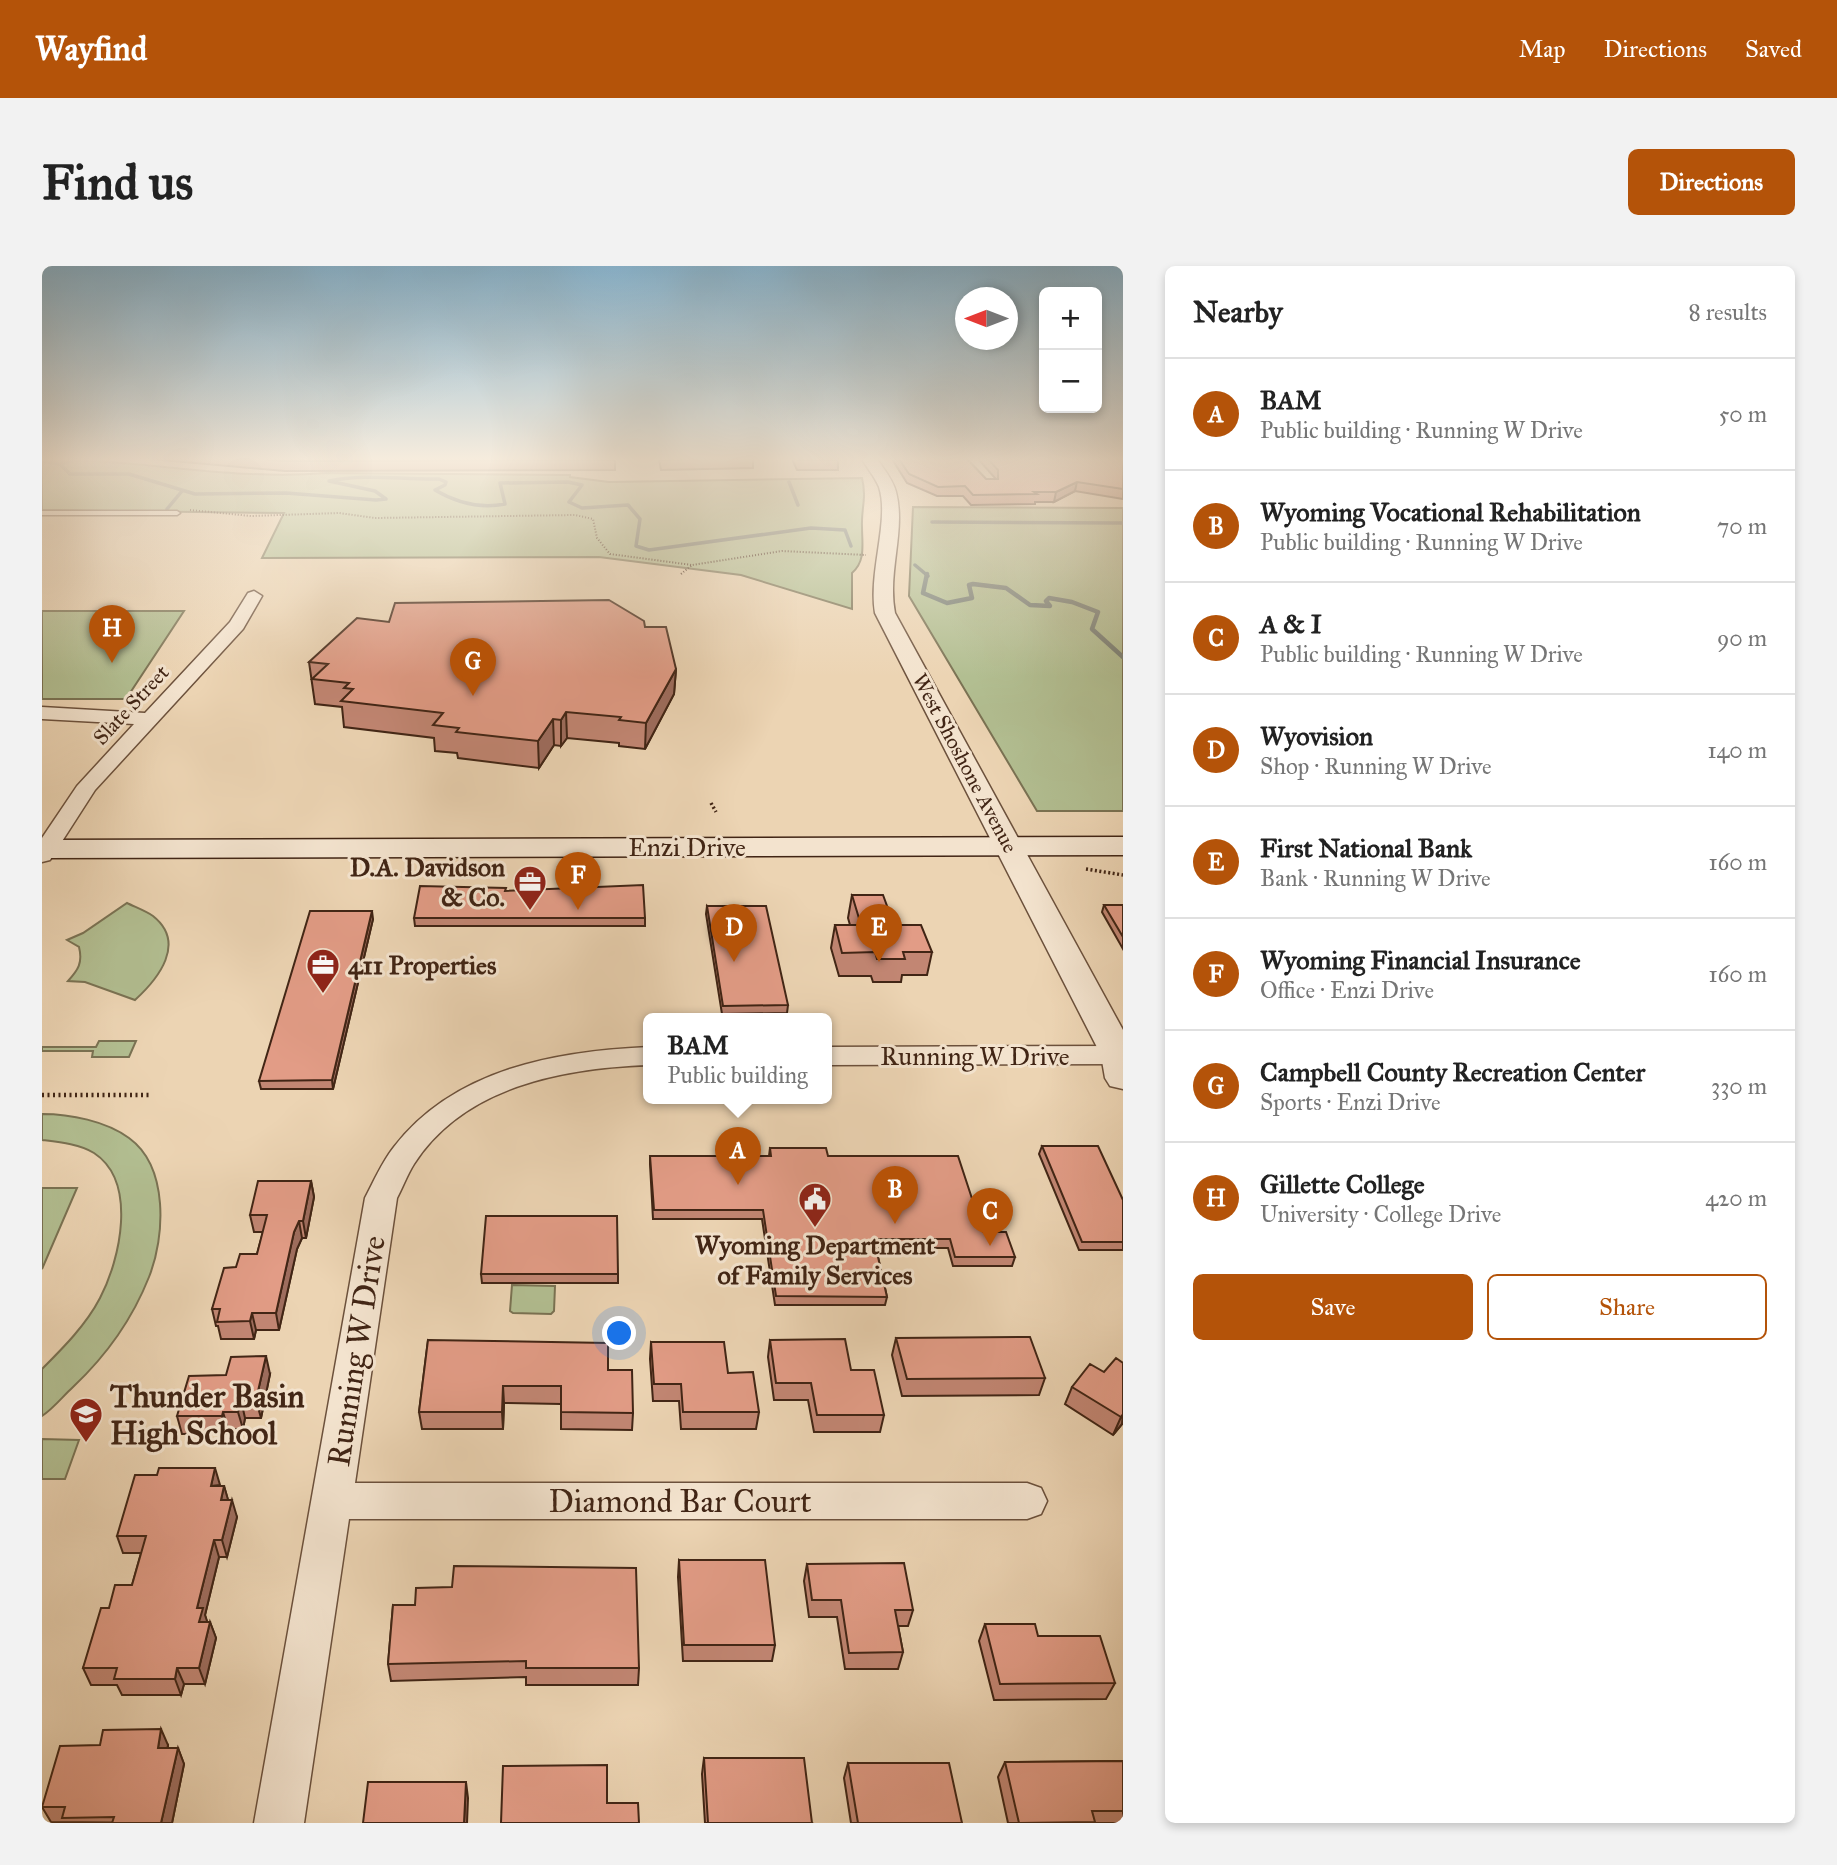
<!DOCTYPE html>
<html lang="en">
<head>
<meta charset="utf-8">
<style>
	:root { --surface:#fff; --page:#f2f2f2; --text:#222; --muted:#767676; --line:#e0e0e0; --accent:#b45309 }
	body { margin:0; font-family:"IM FELL Great Primer",serif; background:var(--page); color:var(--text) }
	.controls { position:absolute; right:21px; top:21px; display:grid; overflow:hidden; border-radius:10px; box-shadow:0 4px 10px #0003 }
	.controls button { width:63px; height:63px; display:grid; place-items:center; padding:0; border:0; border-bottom:2px solid var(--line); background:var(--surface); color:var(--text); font:35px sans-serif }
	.compass { position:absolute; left:913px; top:21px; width:63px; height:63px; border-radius:50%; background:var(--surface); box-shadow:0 4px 10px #0003; rotate:270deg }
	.you { position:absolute; left:578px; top:1068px; width:24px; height:24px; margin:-18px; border:5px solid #fff; border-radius:50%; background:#1a73e8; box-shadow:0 0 0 10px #1a73e833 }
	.badge { display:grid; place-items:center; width:46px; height:46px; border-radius:50%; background:var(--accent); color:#fff; font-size:23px; font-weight:700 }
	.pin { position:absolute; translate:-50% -58px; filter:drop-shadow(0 2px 4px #0008) }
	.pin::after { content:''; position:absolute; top:37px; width:24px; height:21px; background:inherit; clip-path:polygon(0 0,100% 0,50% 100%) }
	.popup { position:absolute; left:601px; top:747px; width:189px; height:91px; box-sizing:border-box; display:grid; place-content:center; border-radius:10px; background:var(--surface); filter:drop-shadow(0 2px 5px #0005); font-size:23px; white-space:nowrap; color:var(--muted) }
	.popup b { font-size:26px; color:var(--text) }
	.popup::after { content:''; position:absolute; left:50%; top:100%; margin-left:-14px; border:14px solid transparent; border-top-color:var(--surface) }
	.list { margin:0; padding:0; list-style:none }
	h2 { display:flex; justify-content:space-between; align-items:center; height:91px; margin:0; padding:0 28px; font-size:30px }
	h2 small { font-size:23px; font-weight:400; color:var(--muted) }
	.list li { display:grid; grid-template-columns:46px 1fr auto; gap:21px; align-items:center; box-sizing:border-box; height:112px; padding:0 28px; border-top:2px solid var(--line) }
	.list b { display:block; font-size:26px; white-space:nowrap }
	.list p { margin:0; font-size:23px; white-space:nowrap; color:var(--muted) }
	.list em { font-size:23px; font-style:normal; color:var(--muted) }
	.actions { display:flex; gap:14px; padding:21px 28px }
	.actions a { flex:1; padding:16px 0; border:2px solid var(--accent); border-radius:10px; text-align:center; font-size:24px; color:var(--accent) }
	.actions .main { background:var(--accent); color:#fff }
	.map { position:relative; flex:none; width:1081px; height:1557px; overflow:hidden; border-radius:10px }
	header { display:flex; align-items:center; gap:42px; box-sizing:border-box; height:98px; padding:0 35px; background:var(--accent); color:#fff }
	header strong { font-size:33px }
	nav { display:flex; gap:38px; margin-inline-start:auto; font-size:24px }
	.intro { display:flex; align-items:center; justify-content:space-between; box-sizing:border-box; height:168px; padding:0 42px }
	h1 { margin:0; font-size:49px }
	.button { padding:18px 32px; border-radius:10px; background:var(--accent); color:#fff; font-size:24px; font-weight:700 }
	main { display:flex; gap:42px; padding:0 42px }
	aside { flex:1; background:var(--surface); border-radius:10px; box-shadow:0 4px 10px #0003 }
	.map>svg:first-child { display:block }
	.green { fill:#b2be91; stroke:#7a7253; stroke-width:2 }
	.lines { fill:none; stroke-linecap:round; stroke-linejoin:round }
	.stream-far1 { stroke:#767d73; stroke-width:3.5 }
	.stream { stroke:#767d73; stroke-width:4.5 }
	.service-casing { stroke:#6c513c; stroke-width:3 }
	.minor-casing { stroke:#6c513c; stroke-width:3 }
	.tertiary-casing { stroke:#6c513c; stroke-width:3 }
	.secondary-casing { stroke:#412515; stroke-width:3 }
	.path-far2 { stroke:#412515; stroke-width:2; stroke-dasharray:1 2; stroke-linecap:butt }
	.path-far1 { stroke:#412515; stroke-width:3.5; stroke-dasharray:2 2.5; stroke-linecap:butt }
	.path { stroke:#412515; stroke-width:4.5; stroke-dasharray:2 3.5; stroke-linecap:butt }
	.service { fill:#f3e3ce; fill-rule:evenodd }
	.minor { fill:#f3e3ce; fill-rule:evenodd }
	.tertiary { fill:#f3e3ce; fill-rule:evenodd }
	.secondary { fill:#f3e3ce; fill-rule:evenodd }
	.wall { fill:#c28673; stroke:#412515; stroke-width:2 }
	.shaded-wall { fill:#9e6d5e; stroke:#412515; stroke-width:2 }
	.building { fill:#e29c86; stroke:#412515; stroke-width:2 }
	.labels { text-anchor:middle; stroke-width:6; stroke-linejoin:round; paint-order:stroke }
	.far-street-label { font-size:21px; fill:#412515; stroke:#f3e3ce }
	.street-label { font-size:26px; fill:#412515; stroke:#f3e3ce }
	.poi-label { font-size:26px; font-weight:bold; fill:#412515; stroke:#f3e3ce; text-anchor:end }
	.near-street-label { font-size:32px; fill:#412515; stroke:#f3e3ce }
	.near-poi-label { font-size:32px; font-weight:bold; fill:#412515; stroke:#f3e3ce; text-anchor:start }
</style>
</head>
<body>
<header>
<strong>Wayfind</strong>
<nav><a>Map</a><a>Directions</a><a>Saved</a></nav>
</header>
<div class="intro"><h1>Find us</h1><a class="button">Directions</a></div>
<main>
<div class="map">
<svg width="1081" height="1557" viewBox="0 0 1081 1557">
	<rect width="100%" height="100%" fill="#ecd4b3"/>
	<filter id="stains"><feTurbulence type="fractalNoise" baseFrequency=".00286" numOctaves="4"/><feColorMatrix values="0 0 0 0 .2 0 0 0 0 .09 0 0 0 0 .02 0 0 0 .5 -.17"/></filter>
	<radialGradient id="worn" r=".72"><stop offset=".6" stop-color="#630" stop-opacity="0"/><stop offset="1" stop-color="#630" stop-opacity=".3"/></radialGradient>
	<path class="green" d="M3,193c94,0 187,22 281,14l244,2v2l39,5 253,-4c5,21 -1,30 0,49 0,17 4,34 -10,46v36l-111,-34 -142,-18 -337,1 22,-45 -242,-3v-49z
		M871,241l210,1v303h-86l-128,-215z
		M0,345h142l-58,88h-84z
		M85,637c8,4 19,8 26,13 34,27 5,63 -18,84l-50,-18 -17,-1c10,-11 15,-18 11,-34l-12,-7 16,-7z
		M57,775h37l-7,16h-37l1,-6h-51v-4h54z
		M0,848c28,0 64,7 87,24 40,29 36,99 20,139 -17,43 -43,79 -76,110 -10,9 -19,21 -31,29v-47c21,-21 44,-44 58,-71 20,-38 38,-116 -6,-145 -14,-9 -35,-11 -52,-13z
		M0,922h35l-35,81z
		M470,1019l43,1 -1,25 -3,3 -38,-1 -3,-2z
		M0,1173l37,1 -14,39h-23z"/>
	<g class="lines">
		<path class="stream-far1" d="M0,195l18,3 10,10h59l66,20 91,-1 90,7 10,-1 -11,-8 -46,-10c36,-8 73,-1 110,-2l7,3 -1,3 -10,5c22,13 45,19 70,14l-5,-21 68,-1 14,3 -13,17 13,6 46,-3 12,14 -4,27 13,4 162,-22 34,2 6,16
			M18,198l18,-5
			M747,216l9,23
			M125,243l15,-18
			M890,256l191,1
			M873,299l13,11"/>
		<path class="stream" d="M885,308l-4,19 24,10 25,-5 -3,-13 4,-1 33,4 24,17 20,1 -4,-5 3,-3 23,4 26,10 -6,17 31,28"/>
		<defs>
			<path id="service" d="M0,245h135l3,2 -3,2h-135z"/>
			<path id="minor" d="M212,325l8,5 -19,33 -148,161 -45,70 -8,2v-24l35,-52 57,-62 -92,-5v-12l103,6 85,-91 18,-29z
				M1081,780v18l-296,1v-18z
				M607,781v18c-85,3 -185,21 -235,99 -7,11 -11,23 -17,34l-42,285h672l14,5 6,13 -6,13 -14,5h-678l-45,304h-50l111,-625c9,-17 17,-36 29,-51 60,-78 162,-96 255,-100z"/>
			<path id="tertiary" d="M820,193h15c7,10 16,21 19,33 10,39 -9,80 -1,121l228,417v59l-13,-3 -5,-8 -4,-23 -226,-442c-7,-41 15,-93 4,-126 -4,-10 -12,-19 -17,-28z"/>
			<path id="secondary" d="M1081,571v18l-1081,3v-18z"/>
		</defs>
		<use href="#service" class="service-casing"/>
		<use href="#minor" class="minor-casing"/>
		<use href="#tertiary" class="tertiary-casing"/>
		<use href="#secondary" class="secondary-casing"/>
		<path class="path-far2" d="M148,244l61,6 88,-3 36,5 200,-3 18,4 4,19 13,16 82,11
			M639,308l11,-9 90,-14 84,4"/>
		<path class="path-far1" d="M669,537l5,9
			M1044,603l37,6"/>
		<path class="path" d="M0,829h108"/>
		<use href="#service" class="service"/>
		<use href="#minor" class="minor"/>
		<use href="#tertiary" class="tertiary"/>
		<use href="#secondary" class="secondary"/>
	</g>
	<path class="wall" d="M109,193h464v11l-330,1z
		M617,193h94v9l-92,2z
		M750,193h46v11h-41z
		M850,193h75l19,20h10l-18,-20h143l2,1v39l-48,-8 -21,11h-19v2l-64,1 -8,-9h-26l-30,-13z
		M347,356l256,5 31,42 -2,25 -29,55 -26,-3v-3l-52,-5 -6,8 -7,-1 -15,23 -81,-10 -1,-5 -22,-2 -1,-13 -90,-11 -2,-20 -27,-3 -6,-42z
		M464,625l139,27v8h-230l-1,-8z
		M810,629l80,57 -5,23h-25l-1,7h-28l-2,-6h-32l-8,-28 4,-23h15l-2,-7z
		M1062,639h19v44l-21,-37z
		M665,640l81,99 -1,8 -65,1 -16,-100z
		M331,653l-40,170h-72l-2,-8z
		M1000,880l81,54v50h-44l-40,-96z
		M728,882l58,8 155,76 32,25 -3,9h-59l-5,-18h-72l11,49 -2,8h-110l-13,-86h-109l-3,-55v-8h119z
		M269,915l3,16 -8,41h-4l-5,11 -18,81h-23l-2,9h-33l-3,-13h-2l-4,-17 24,-42 21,-13 6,-22h-9l-4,-17z
		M439,1008h137v9h-136z
		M854,1072l149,40 -6,17 -137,1 -10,-41z
		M386,1074l180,30 25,43 -1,17 -71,-1v-25l-57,-1 -1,26h-81l-3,-17z
		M728,1074l81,30 33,45 -4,17h-66l-6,-32h-34l-6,-43z
		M609,1076l77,31 31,39 -3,17h-75l-2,-28h-26l-3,-42z
		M1081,1097v61h-1l-9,11 -48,-31 7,-17z
		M228,1108l-9,44h-16l-2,11h-15l-1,4 -45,1 -5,-18z
		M178,1220h4l4,14 9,17 -10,40h-8l-14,58 2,7h3l6,16 -11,46h-21l-3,11h-59l-5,-10h-26l-8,-17 26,-60 23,-23 9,-32h-18l-6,-17z
		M637,1294l96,85 -3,16h-89l-5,-84z
		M765,1298l106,46 -5,16h-10l5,26 -5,17h-53l-8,-52h-28l-5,-36z
		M351,1339l246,63 -1,17h-112v-8l-135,4 -3,-17z
		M943,1358l53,12 77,47 -9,16 -112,1 -15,-59z
		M126,1479v3h10l6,16 -12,59 -121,-1 -9,-15z
		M662,1492l108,65h-107l-3,-49z
		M1081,1495v62h-115l-10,-46 7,-15z
		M806,1497l114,60h-111l-7,-45z"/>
	<path class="shaded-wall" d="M1035,216l-2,9 -21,11 2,-10z
		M634,403l-2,25 -29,55 1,-26z
		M524,446l1,26 -6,8v-26z
		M511,453l1,26 -15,23 -1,-27z
		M330,645l1,8 -40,170 -1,-9z
		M269,915l3,16 -8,41 -3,-17z
		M257,955l3,17 -5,11 -18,81 -3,-17 18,-81z
		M210,1047l4,17 -2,9 -4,-18z
		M224,1090l4,18 -9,44 -5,-18z
		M461,1120l1,17 -1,26 -1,-17z
		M199,1134l4,18 -2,11 -5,-17z
		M181,1146l5,17 -1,4 -5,-17z
		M1081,1148l-1,10 -9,11 8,-18z
		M173,1202l5,17 -9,1z
		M182,1220l5,17 -8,-3z
		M190,1234l5,17 -10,40 -5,-17z
		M172,1274l5,17 -14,58 3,9 -9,-2 -2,-14z
		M168,1356l6,16 -11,46 -6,-16z
		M135,1402l7,16 -3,11 -6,-16z
		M119,1463l7,16 -4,19 -6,-16z
		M136,1482l6,16 -12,59h-11z
		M424,1516l2,16 -1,25h-3z"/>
	<path class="building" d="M217,193h356v1l-331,1z
		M619,193h86l-85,1z
		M756,193h40l1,1h-41z
		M857,193h68l19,20h12v-9l-10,-11h133l2,1v29l-46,-7 -21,10h-22l3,2 -64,1 -8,-9 -27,1 -29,-13z
		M567,334l35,21 1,6h21l10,42 -30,54 -27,-3 2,-3 -55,-5 -5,8 -8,-1 -15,22 -82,-9 3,-4 -26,-3 10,-12 -102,-12 12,-12 -9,-1 5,-5 -37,-4 16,-15 -19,-2 48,-44 32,4 6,-19z
		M601,619l2,33h-231l6,-32 86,2 -1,3z
		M810,629h31l11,30h27l11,27h-29l2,7h-28l-2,-7 -33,1 -7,-28h26z
		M1062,639h19v32z
		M665,640h59l22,99 -65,1z
		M268,645h62l-40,169 -73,1z
		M1000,880h56l25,54v42h-41z
		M728,882h56l2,8h130l25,76h23l9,25h-60l-5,-18h-76l13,58 -111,-1 -13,-86h-109l-4,-54h121z
		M216,915h53l-8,40h-4l-5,11 -18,81h-24l-2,8 -33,1 3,-13h-8l12,-41 12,-1 4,-13h17l10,-39h-17z
		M444,950h131l1,58h-137z
		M988,1071l15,41 -138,1 -11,-41z
		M803,1073l6,31h23l10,45h-67l-6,-32h-35l-6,-43z
		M386,1074l180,3v27h24l1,43 -72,-1v-26h-58l-1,26h-83z
		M609,1076h73l4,31 25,-1 6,40h-76l-2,-28h-27z
		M224,1090l-10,44h-15l-3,12h-15l-1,4h-45l12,-40 37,-1 5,-18z
		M1074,1092l7,5v51l-2,3 -49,-30 18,-23 14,8z
		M117,1202h56l-4,18h13l-3,14h11l-10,40h-8l-17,68h6l-4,14h11l-11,46h-22l-2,11h-61l3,-11h-34l18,-60h8l6,-23h17l14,-49h-29l18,-61h22z
		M637,1294h86l10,85h-91z
		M862,1297l9,47h-18l8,42 -54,1 -8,-53h-29l-5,-36z
		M412,1300l182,2 3,100h-113v-7l-138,3 5,-59h22l1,-17 36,-1z
		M943,1358h50l3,12h62l15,47 -115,1z
		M119,1463l-3,19h20l-17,75h-49l2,-6 -52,1 3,-11h-23l18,-61 40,-1 3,-15z
		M662,1492h100l8,65h-104z
		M1081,1495v50h-31l3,11 -76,1 -14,-61z
		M806,1497h101l13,60h-104z
		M565,1499v38h31l1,20h-138l2,-57z
		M326,1516h98l-2,41h-101z"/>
	<linearGradient id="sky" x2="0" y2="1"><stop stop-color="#88b6d2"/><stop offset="0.47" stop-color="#f6ecdd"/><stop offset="1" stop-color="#f6ecdd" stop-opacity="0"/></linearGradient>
	<rect width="1081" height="411" fill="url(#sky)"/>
	<defs>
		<symbol id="office-pin" viewBox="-11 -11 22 30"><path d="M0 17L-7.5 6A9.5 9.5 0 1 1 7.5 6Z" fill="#8f2418" stroke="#f3e3ce"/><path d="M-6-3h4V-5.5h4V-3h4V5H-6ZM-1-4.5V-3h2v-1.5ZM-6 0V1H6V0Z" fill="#fff"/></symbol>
		<symbol id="civic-pin" viewBox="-11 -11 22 30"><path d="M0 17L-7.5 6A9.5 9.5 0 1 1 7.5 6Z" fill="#8f2418" stroke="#f3e3ce"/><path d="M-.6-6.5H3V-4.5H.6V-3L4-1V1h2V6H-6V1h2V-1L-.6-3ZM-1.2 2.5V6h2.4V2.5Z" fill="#fff"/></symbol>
		<symbol id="school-pin" viewBox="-11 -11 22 30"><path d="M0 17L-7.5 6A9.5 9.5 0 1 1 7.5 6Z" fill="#8f2418" stroke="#f3e3ce"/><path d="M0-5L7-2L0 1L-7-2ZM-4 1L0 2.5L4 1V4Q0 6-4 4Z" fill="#fff"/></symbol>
	</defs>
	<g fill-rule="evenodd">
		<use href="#office-pin" x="469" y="597" width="38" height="52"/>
		<use href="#office-pin" x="262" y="680" width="38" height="52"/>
		<use href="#civic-pin" x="754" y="914" width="38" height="52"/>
		<use href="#school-pin" x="25" y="1129" width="38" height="52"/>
	</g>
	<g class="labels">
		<g class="far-street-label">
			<text transform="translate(89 439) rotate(-47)" y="7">Slate Street</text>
			<text transform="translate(923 497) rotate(62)" y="7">West Shoshone Avenue</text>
		</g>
		<g class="street-label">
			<text x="645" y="590">Enzi Drive</text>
			<text x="933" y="799">Running W Drive</text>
		</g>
		<g class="poi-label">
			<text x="463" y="610">D.A. Davidson<tspan x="463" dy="30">&amp; Co.</tspan></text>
			<text x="306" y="708" text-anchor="start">411 Properties</text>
			<text x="773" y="988" text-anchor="middle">Wyoming Department<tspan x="773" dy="30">of Family Services</tspan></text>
		</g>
		<g class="near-street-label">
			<text transform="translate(314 1085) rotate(-81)" y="11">Running W Drive</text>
			<text x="638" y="1246">Diamond Bar Court</text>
		</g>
		<g class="near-poi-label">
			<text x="68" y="1141">Thunder Basin<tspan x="68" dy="37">High School</tspan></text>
		</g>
	</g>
	<rect width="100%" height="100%" filter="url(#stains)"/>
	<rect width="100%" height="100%" fill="url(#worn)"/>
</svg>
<div class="controls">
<button>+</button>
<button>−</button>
</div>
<svg class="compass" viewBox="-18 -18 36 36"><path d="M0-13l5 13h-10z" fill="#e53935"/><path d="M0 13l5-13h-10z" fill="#767676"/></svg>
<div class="you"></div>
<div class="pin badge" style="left:696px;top:919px">A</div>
<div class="popup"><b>BAM</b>Public building</div>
<div class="pin badge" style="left:853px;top:958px">B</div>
<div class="pin badge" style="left:948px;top:980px">C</div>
<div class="pin badge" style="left:692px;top:696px">D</div>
<div class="pin badge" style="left:837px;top:696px">E</div>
<div class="pin badge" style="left:536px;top:644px">F</div>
<div class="pin badge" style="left:431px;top:430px">G</div>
<div class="pin badge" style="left:70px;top:397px">H</div>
</div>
<aside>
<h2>Nearby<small>8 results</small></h2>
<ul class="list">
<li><span class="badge">A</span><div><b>BAM</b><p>Public building · Running W Drive</p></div><em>50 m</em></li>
<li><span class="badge">B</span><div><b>Wyoming Vocational Rehabilitation</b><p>Public building · Running W Drive</p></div><em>70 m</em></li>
<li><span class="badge">C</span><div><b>A &amp; I</b><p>Public building · Running W Drive</p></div><em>90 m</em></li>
<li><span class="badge">D</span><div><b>Wyovision</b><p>Shop · Running W Drive</p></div><em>140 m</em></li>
<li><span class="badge">E</span><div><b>First National Bank</b><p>Bank · Running W Drive</p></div><em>160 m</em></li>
<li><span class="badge">F</span><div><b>Wyoming Financial Insurance</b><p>Office · Enzi Drive</p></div><em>160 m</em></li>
<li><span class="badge">G</span><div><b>Campbell County Recreation Center</b><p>Sports · Enzi Drive</p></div><em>330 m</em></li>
<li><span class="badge">H</span><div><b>Gillette College</b><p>University · College Drive</p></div><em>420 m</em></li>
</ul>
<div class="actions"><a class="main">Save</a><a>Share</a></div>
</aside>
</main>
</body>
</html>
